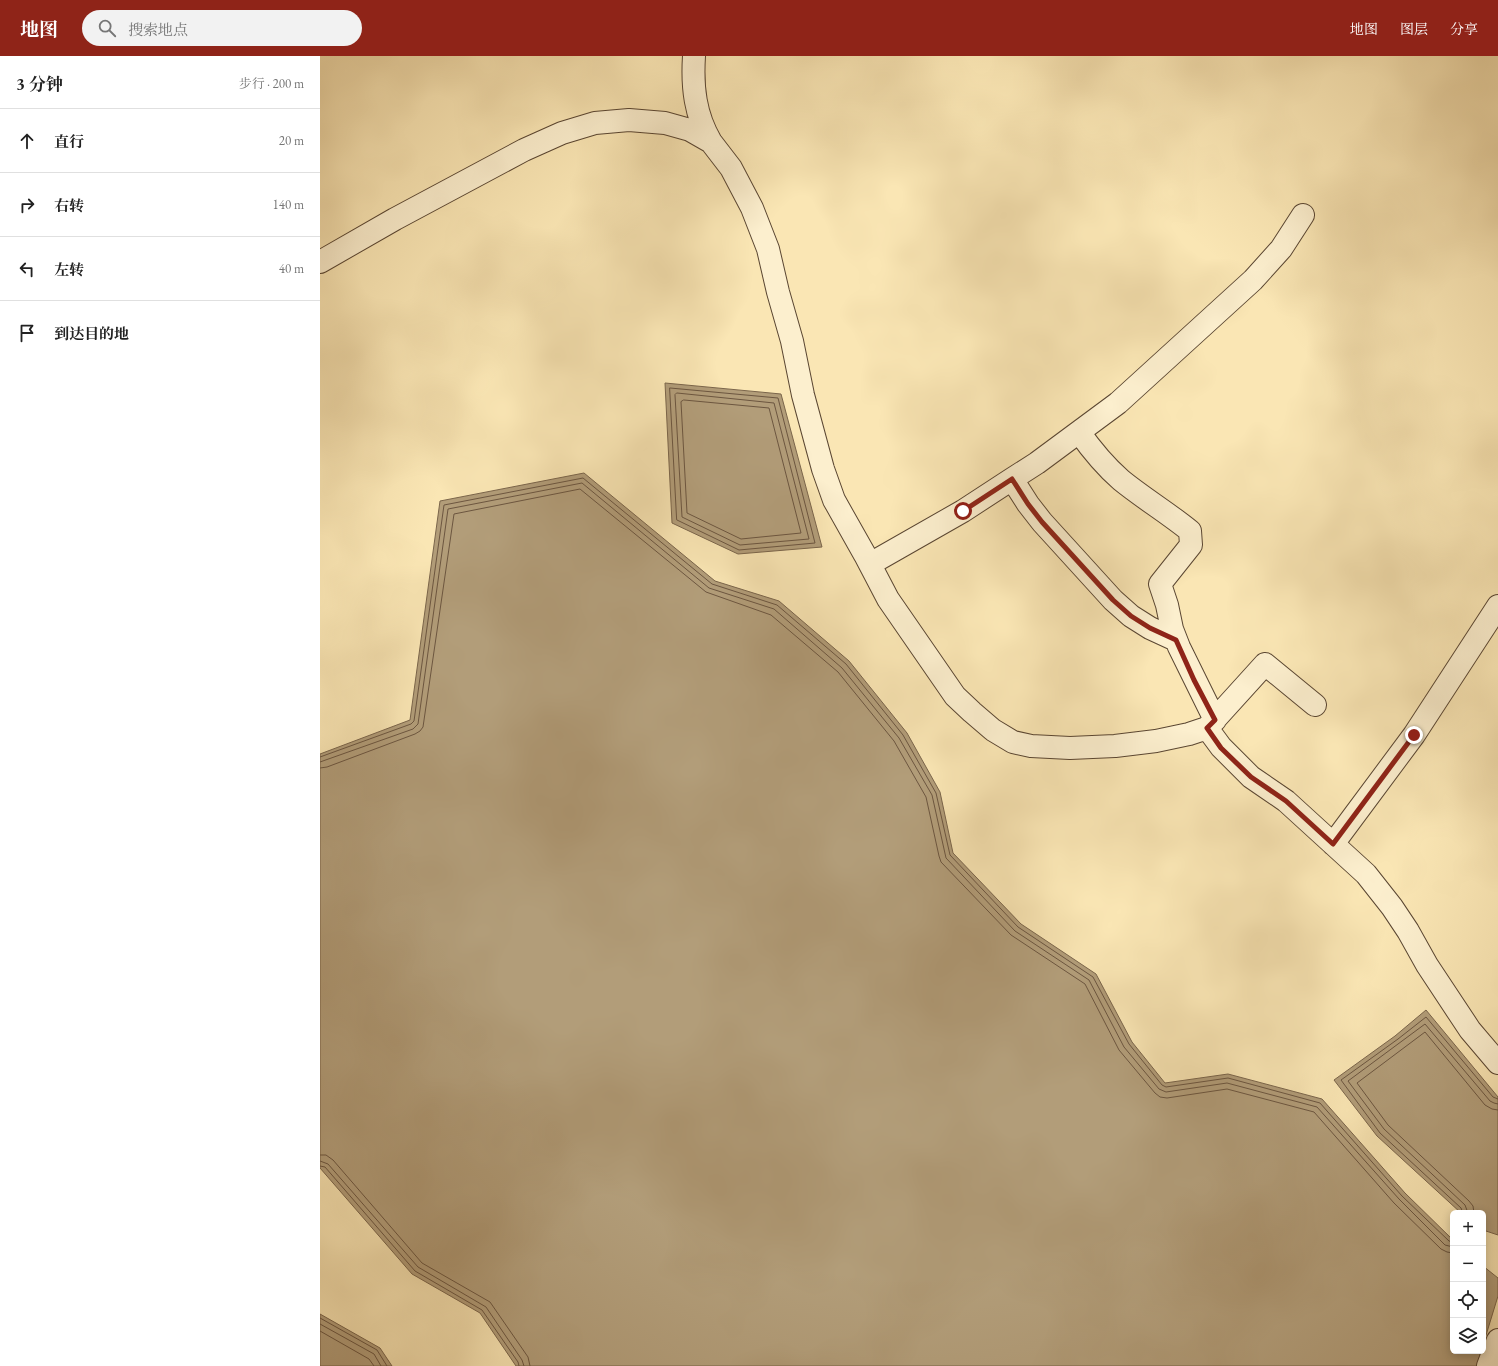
<!DOCTYPE html>
<html lang="zh">
<head>
<meta charset="utf-8">
<style>
	:root { --surface:#fff; --page:#f2f2f2; --text:#222; --muted:#767676; --line:#e0e0e0; --accent:#8f2418 }
	body { margin:0; font-family:"EB Garamond","Noto Serif SC",serif; background:var(--page); color:var(--text) }
	.controls { position:absolute; right:12px; bottom:12px; display:grid; overflow:hidden; border-radius:6px; box-shadow:0 2px 10px #0003 }
	.controls button { width:36px; height:36px; display:grid; place-items:center; padding:0; border:0; border-bottom:1px solid var(--line); background:var(--surface); color:var(--text); font:20px sans-serif }
	.stop { position:absolute; width:12px; height:12px; margin:-9px; border:3px solid #8f2418; border-radius:50%; background:#fff }
	.stop.end { background:#8f2418; border-color:#fff; box-shadow:0 1px 4px #0008 }
	.list { margin:0; padding:0; list-style:none }
	h2 { display:flex; justify-content:space-between; align-items:center; height:52px; margin:0; padding:0 16px; font-size:17px }
	h2 small { font-size:13px; font-weight:400; color:var(--muted) }
	.list li { display:grid; grid-template-columns:26px 1fr auto; gap:12px; align-items:center; box-sizing:border-box; height:64px; padding:0 16px; border-top:1px solid var(--line) }
	.list b { display:block; font-size:15px; white-space:nowrap }
	.list em { font-size:13px; font-style:normal; color:var(--muted) }
	.icon { flex:none; width:22px; height:22px; fill:none; stroke:currentColor; stroke-width:2; stroke-linecap:round; stroke-linejoin:round }
	.map { position:relative; flex:none; width:1178px; height:1310px; overflow:hidden }
	header { display:flex; align-items:center; gap:24px; box-sizing:border-box; height:56px; padding:0 20px; background:var(--accent); color:#fff }
	header strong { font-size:19px }
	nav { display:flex; gap:22px; margin-inline-start:auto; font-size:14px }
	.search { width:280px; height:36px; background:var(--page); display:flex; align-items:center; gap:10px; box-sizing:border-box; padding:0 14px; border-radius:22px; color:var(--muted); font-size:15px }
	main { display:flex }
	aside { flex:1; background:var(--surface) }
	.map>svg:first-child { display:block }
	.water { fill:#b29d79; stroke:#7a654b }
	.lines { fill:none; stroke-linecap:round; stroke-linejoin:round }
	.shore { stroke:#6c5640; stroke-width:1 }
	.street-casing { stroke:#5a4632; stroke-width:24 }
	.street { stroke:#fcefce; stroke-width:22 }
	.route { stroke:#8f2418; stroke-width:5 }
</style>
</head>
<body>
<header>
<strong>地图</strong>
<div class="search"><svg class="icon" aria-label="search" viewBox="0 0 24 24"><circle cx="10" cy="10" r="6"/><path d="M15 15l6 6"/></svg>搜索地点</div>
<nav><a>地图</a><a>图层</a><a>分享</a></nav>
</header>
<main>
<aside>
<h2>3 分钟<small>步行 · 200 m</small></h2>
<ul class="list">
<li><svg class="icon" aria-label="ahead" viewBox="0 0 24 24"><path d="M12 20V5M6 11l6-6 6 6"/></svg><div><b>直行</b></div><em>20 m</em></li>
<li><svg class="icon" aria-label="right" viewBox="0 0 24 24"><path d="M7 20v-9h11M14 6l5 5-5 5"/></svg><div><b>右转</b></div><em>140 m</em></li>
<li><svg class="icon" aria-label="left" viewBox="0 0 24 24"><path d="M17 20v-9H6M10 6l-5 5 5 5"/></svg><div><b>左转</b></div><em>40 m</em></li>
<li><svg class="icon" aria-label="arrive" viewBox="0 0 24 24"><path d="M6 21V4h12l-3 4 3 4H6"/></svg><div><b>到达目的地</b></div></li>
</ul>
</aside>
<div class="map">
<svg width="1178" height="1310" viewBox="0 0 1178 1310">
	<rect width="100%" height="100%" fill="#fae6b4"/>
	<filter id="stains"><feTurbulence type="fractalNoise" baseFrequency=".005" numOctaves="4"/><feColorMatrix values="0 0 0 0 .2 0 0 0 0 .09 0 0 0 0 .02 0 0 0 .5 -.17"/></filter>
	<radialGradient id="worn" r=".72"><stop offset=".6" stop-color="#630" stop-opacity="0"/><stop offset="1" stop-color="#630" stop-opacity=".3"/></radialGradient>
	<path class="water" d="M345,327l116,11 41,153 -84,7 -66,-31z
		M264,417l131,108 64,20 70,60 58,72 33,59 13,61 68,71 75,50 36,68 33,41 63,-9 94,25 83,94 48,47v111h28l-4,15h-961l-36,-53 -68,-39 -92,-106v-414l90,-34 30,-219z
		M1106,954l72,87v138l-15,-5v-17h-22l-84,-77 -43,-56 61,-44z
		M1163,1210l15,12v18l-15,49z
		M0,1258l60,34 12,18h-72z"/>
	<g class="lines">
		<path class="shore" d="M350,332l108,10 37,145 -76,7 -62,-30z
			M357,337l97,10 35,136 -69,6 -58,-28 -7,-122z
			M364,344l85,8 32,125 -60,6 -54,-26 -6,-111z
			M0,701l91,-33 3,-3 30,-216 139,-27 129,106 65,21 69,59 57,71 33,58 14,62 68,72 75,50 36,67 33,41 4,2 62,-9 92,25 82,93 47,45 4,1
			M0,706l93,-33 5,-5 30,-215 134,-26 127,105 65,21 68,59 57,70 33,57 14,63 69,73 74,49 35,67 35,42 7,3 61,-9 90,24 82,92 46,46 8,2
			M0,712l7,-1 88,-33 5,-3 3,-4 31,-213 126,-25 126,103 65,23 67,57 56,69 32,56 13,59 2,6 70,73 74,49 34,66 36,43 5,4 7,1 60,-9 87,23 80,91 47,46 6,3 6,1
			M0,1099h6l7,5 89,103 68,39 38,55 2,9
			M0,1105l8,3 90,103 68,40 36,53 2,6
			M0,1110l5,1 90,104 67,39 36,52 1,4
			M1143,1157l-2,-5 -81,-75 -39,-53 57,-41 28,-22 67,80 5,2
			M1148,1157l-3,-8 -81,-76 -36,-48 77,-57 65,77 4,2 4,1
			M1154,1157l-1,-7 -4,-5 -81,-76 -31,-42 68,-51 60,73 7,4 6,1
			M0,1262l57,32 10,16
			M0,1268l54,30 7,12
			M0,1275l49,28 5,7"/>
		<defs>
			<path id="street" d="M374,0c-2,31 1,59 17,86
				M0,206l75,-43 129,-69 38,-17 33,-10 34,-3 36,3 25,7 21,12 20,26 21,40 16,41 10,43 14,49 11,54 20,74 11,31 31,55 23,44 67,97 17,16 21,18 20,12 18,4 39,2 45,-2 41,-5 33,-7 18,-6 58,-64 50,41
				M759,376c12,17 26,34 42,48 22,18 47,33 69,51l1,14 -31,39 7,21 5,24 7,18 36,73
				M692,423l16,25 14,18 71,78 18,16 19,12 26,12
				M550,508l93,-53 49,-32 25,-16 81,-60 135,-123 28,-31 22,-34
				M887,672l14,19 30,30 35,24 80,73 26,33 16,24 19,34 43,65 28,33
				M1013,788l81,-109 84,-129
				M1168,1310l10,-26"/>
		</defs>
		<use href="#street" class="street-casing"/>
		<use href="#street" class="street"/>
	</g>
	<g class="lines">
		<path class="route" d="M643,455l49,-32 16,25 14,18 71,78 18,16 19,12 26,12 18,40 21,40 -8,8 14,20 30,29 35,24 47,43 81,-109"/>
	</g>
	<rect width="100%" height="100%" filter="url(#stains)"/>
	<rect width="100%" height="100%" fill="url(#worn)"/>
</svg>
<div class="controls">
<button>+</button>
<button>−</button>
<button><svg class="icon" aria-label="locate" viewBox="0 0 24 24"><circle cx="12" cy="12" r="6"/><path d="M12 2v4M12 18v4M2 12h4M18 12h4"/></svg></button>
<button><svg class="icon" aria-label="layers" viewBox="0 0 24 24"><path d="M12 4l9 5-9 5-9-5zM3 14l9 5 9-5"/></svg></button>
</div>
<div class="stop" style="left:643px;top:455px"></div>
<div class="stop end" style="left:1094px;top:679px"></div>
</div>
</main>
</body>
</html>
